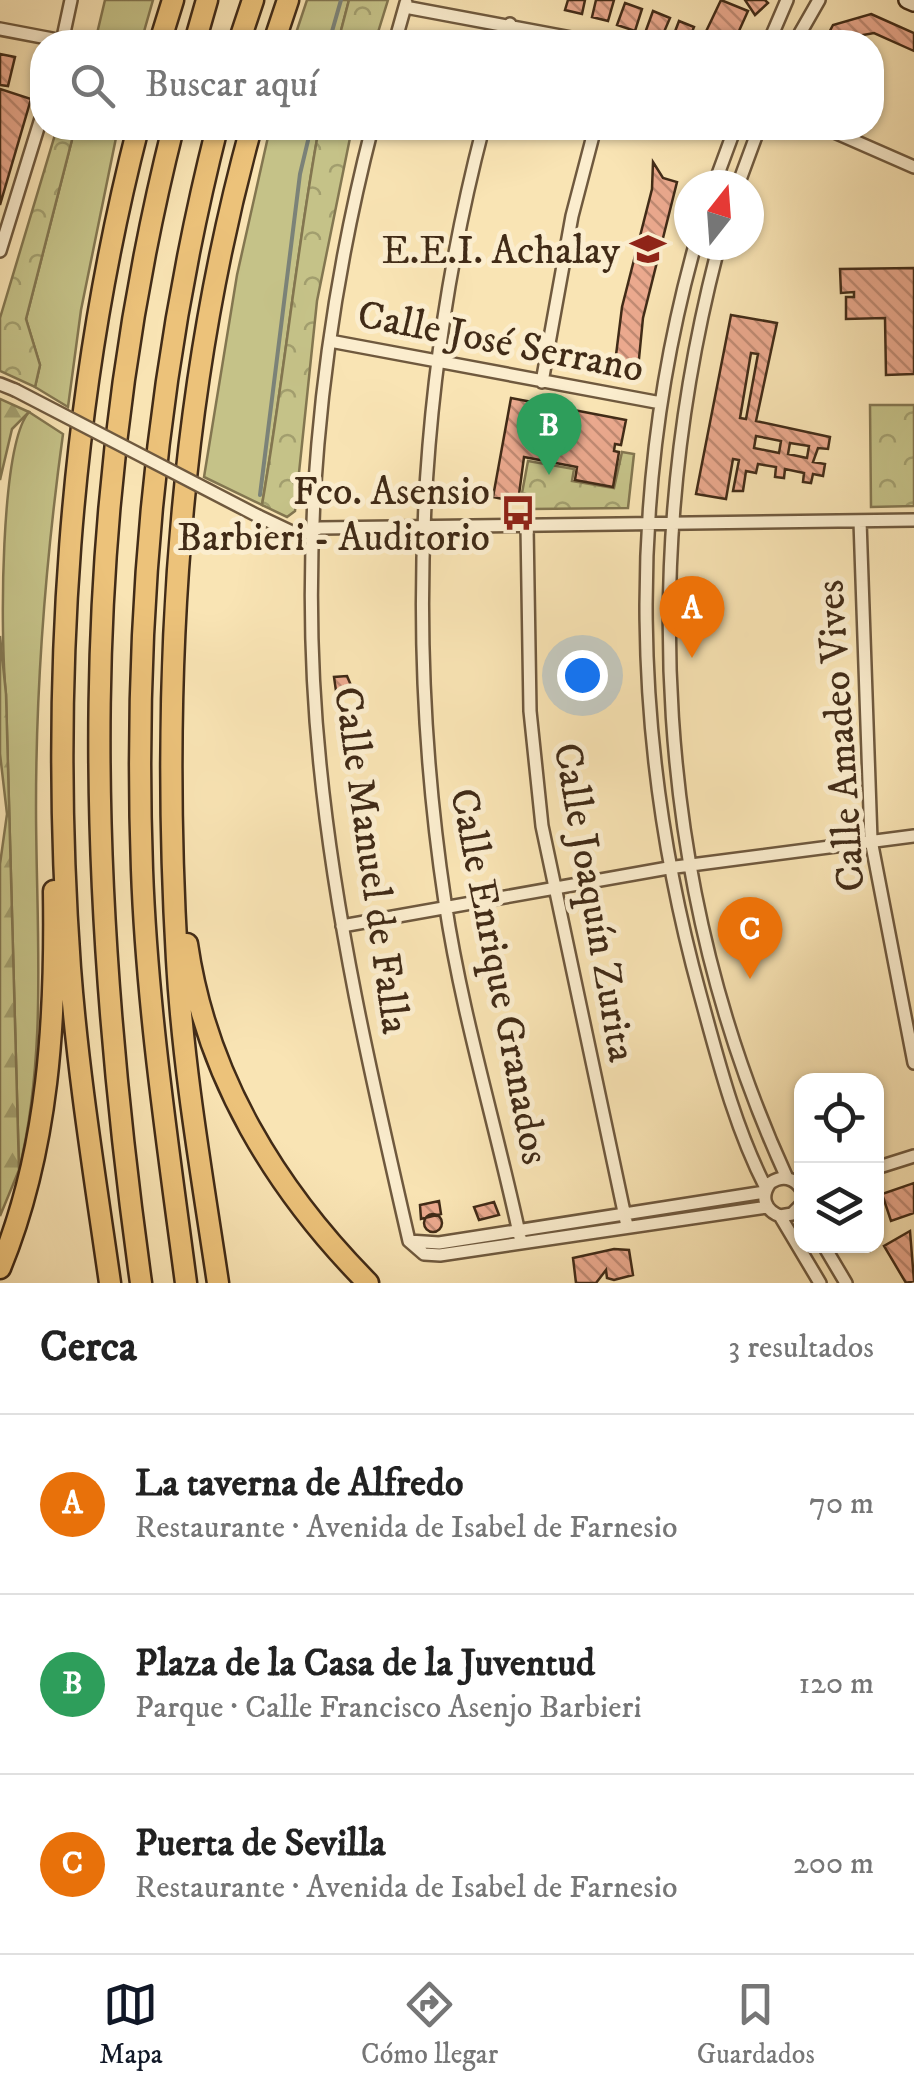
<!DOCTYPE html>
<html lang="es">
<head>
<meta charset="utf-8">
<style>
	:root { --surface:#fff; --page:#f2f2f2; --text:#222; --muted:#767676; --line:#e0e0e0; --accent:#111827 }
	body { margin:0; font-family:"IM FELL DW Pica",serif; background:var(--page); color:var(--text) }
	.controls { position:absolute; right:30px; bottom:30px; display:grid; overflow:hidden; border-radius:20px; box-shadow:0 2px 8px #0004 }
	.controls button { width:90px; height:90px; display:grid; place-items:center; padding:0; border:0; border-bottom:2px solid var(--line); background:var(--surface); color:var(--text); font:50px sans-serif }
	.compass { position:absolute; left:674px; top:170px; width:90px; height:90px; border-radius:50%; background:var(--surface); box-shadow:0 2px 8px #0004; rotate:17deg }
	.you { position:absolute; left:582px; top:675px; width:35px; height:35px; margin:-25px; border:8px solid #fff; border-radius:50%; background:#1a73e8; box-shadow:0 0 0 15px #1a73e833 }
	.badge { display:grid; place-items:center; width:65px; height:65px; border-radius:50%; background:var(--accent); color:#fff; font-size:32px; font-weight:700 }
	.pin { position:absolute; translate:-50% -82px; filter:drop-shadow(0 2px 5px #0008) }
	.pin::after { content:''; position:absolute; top:52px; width:35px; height:30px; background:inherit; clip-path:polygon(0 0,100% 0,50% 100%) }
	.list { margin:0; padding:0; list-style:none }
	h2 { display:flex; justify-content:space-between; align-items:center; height:130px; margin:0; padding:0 40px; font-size:42px }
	h2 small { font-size:32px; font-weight:400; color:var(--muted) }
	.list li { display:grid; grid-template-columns:65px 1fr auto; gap:30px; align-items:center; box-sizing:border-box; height:180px; padding:0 40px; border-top:2px solid var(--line) }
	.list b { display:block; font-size:38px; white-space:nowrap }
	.list p { margin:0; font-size:32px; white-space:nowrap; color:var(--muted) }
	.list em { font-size:32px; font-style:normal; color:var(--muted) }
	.icon { flex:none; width:55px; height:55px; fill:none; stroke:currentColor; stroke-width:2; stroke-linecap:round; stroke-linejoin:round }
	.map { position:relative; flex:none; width:914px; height:1283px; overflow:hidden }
	.search { position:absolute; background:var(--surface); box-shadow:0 2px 8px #0004; left:30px; right:30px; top:30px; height:110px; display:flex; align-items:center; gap:25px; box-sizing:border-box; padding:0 35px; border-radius:40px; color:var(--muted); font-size:38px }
	.sheet { height:670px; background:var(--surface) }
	nav { display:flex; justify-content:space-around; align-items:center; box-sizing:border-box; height:140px; border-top:2px solid var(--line); background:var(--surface); font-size:28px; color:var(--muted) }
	nav a { display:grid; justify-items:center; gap:5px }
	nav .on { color:var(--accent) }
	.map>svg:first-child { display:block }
	.grass { fill:#c5c288; stroke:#837650; stroke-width:2.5 }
	.forest { fill:url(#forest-firs); stroke:#837650; stroke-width:2.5 }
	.park { fill:url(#park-crowns); stroke:#837650; stroke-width:2.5 }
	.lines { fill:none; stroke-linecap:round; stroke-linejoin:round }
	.stream { stroke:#7b8278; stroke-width:4 }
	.building { fill:url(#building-back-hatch); stroke:#412b17; stroke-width:2.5; fill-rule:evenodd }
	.street-casing { stroke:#6f593e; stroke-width:16 }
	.secondary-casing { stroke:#412b17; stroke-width:20 }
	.highway-casing { stroke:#412b17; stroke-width:25 }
	.street { stroke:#fbedce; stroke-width:11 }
	.secondary { stroke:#fbedce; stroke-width:15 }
	.highway { stroke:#ecc27a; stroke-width:20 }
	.street-bridge-casing { stroke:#6f593e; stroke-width:16; stroke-linecap:butt }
	.street-bridge { stroke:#fbedce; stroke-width:11 }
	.labels { text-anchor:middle; stroke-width:10; stroke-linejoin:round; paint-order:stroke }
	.poi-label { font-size:40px; fill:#412b17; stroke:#fbedce; text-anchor:end }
	.street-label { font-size:40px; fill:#412b17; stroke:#fbedce }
</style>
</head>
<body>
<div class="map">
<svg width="914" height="1283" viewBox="0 0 914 1283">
	<defs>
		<pattern id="forest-firs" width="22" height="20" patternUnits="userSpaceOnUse" patternTransform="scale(2.5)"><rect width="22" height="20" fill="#c5c288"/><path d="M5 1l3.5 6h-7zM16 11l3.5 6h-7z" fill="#a29e6e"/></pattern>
		<pattern id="park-crowns" width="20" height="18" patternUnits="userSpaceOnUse" patternTransform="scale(2.5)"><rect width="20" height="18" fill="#c5c288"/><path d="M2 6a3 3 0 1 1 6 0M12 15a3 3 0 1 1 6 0" fill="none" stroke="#a29e6e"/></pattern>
		<pattern id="building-back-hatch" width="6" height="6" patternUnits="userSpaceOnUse" patternTransform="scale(2.5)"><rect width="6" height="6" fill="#eba98e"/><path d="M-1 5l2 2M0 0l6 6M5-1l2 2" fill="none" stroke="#c08a73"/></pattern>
	</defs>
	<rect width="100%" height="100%" fill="#f9e4b4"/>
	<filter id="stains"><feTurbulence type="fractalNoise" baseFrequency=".002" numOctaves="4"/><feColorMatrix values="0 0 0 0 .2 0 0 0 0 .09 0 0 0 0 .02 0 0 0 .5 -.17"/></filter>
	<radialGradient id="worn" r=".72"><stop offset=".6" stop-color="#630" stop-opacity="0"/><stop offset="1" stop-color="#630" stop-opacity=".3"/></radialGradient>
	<path class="grass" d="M105,0h48l-12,42h-46z
		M307,0h42l-11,42h-45z
		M75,128h43l-37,182 -13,97 -33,-20 5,-22 -14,-46z
		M270,128h49c-23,125 -35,251 -57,377l-58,-28 33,-202z
		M29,412l34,22c-17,124 -27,247 -27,372 0,121 12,245 -17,364l-13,-475c-6,-58 -6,-250 23,-283z"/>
	<path class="forest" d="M0,399l29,13 -17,17 -12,51z
		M0,636l6,58 13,476 -19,46v-352l7,-50 -7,-60z"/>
	<path class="park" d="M349,0h39l-13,42h-37z
		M57,128h18l-49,191 14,46 -5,22 -35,-16v-53z
		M319,128h33l-35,173 -22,210 -8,6 -25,-12c22,-126 34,-252 57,-377z
		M870,405h44v101l-43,1z
		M622,452l12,2 -6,54 -97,1 2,-13 -11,-3 6,-32 46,8 -2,12 42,7z"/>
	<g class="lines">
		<path class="stream" d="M329,42l12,-42
			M260,495l40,-321 11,-46"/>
	</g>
	<path class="building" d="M568,0h17l-3,14 -17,-4z
		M596,0h18l-6,21 -16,-4z
		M721,0l27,11 -14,31h-33z
		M745,0h20l3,3 -13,12z
		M625,3l17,6 -7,22 -18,-6z
		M653,11l17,7 -9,21 -16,-6z
		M871,14l43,19v18l-40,-18 -50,9 9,-17z
		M679,21l15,6 -6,15h-17z
		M0,54l15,3 -7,29 -8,-1z
		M0,89l31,10 -31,106z
		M653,162l10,16 14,4 -34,136 -6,61 -21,-5v-19l6,-48 30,-118z
		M914,268v106l-28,1 -1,-57 -39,1v-22h8v-5l-13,1 -1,-24z
		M731,315l46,8 -21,98 74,16 -2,12 -10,-1 -5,14 12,2 -2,12 -10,-2 -2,9 -8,-1 1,-9 -19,-4 -1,9 -9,-1 1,-10 -18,-3 -2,9 -10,-2 -3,20h-10l6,-31 -6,-1 -7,40 -30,-5zM751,353l7,1 -12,65 -6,-1zM756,436l25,5 -2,12 -25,-5zM790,443l19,3 -2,12 -19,-4z
		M511,398l115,22 -5,25 -6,-1 -1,7 5,1 -6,35 -38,-7 2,-13 -53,-10 -6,45 -25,-5z
		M347,676l6,14 -17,1 -2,-14z
		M914,1183v30l-23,8 -9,-27z
		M439,1201l2,13 -20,5 -1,-14z
		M494,1202l5,13 -20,5 -5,-13z
		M424 1223a9 9 0 1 1 18 0a9 9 0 1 1-18 0Z
		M910,1231l4,50 -8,2 -22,-37z
		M614,1249l15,1 4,25 -19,5 -7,-2 -1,-8 -10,13h-20l-3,-25z"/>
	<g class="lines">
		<defs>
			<path id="street" d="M405,7l188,35
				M0,29l63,12
				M62,42l9,-42
				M395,42l11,-39
				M505,42l5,-18
				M769,42l18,-42
				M795,42l24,-42
				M372,128c-53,206 -74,425 -52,637 16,161 53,319 89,476
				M483,128c-66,253 -77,515 -38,774 17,114 52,227 76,340
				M825,128l89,39
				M714,185l21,-57
				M738,185l21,-57
				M695,245c-69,248 -63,502 5,749 18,66 35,134 66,194
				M719,245c-81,308 -66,641 68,933
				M0,251l42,-136
				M330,341l331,62
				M542,382l30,-166 23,-88
				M0,384l15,6
				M258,516l40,19 22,-7 594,-8
				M860,521l11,319 43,223
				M527,526l3,185 12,115 85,400
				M342,926l326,-58 246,-32
				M876,1168l38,-12
				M802,1190c-8,-13 -20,-15 -32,-7 -10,14 -5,27 10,33l12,-2 10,-10
				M780,1216l40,67
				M409,1241l15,13 16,1 327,-48
				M409,1241l30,2 326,-51
				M824,1246l22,37"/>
			<path id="secondary" d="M907,0l7,3"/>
			<path id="highway" d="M160,42l13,-42
				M195,42l12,-42
				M239,42l14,-42
				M274,42l14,-42
				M187,944c19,132 89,246 181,339
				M0,1268c49,-119 56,-250 54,-377
				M110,1283c-15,-105 -32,-209 -40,-315 -20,-280 -2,-568 68,-840
				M141,1283c-55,-395 -66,-766 32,-1155
				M186,1283c-18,-137 -39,-275 -44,-413 -9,-249 14,-501 75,-742
				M218,1283c-16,-107 -35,-215 -41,-323 -16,-277 0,-564 74,-832"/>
		</defs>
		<use href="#street" class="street-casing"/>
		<use href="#secondary" class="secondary-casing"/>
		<use href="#highway" class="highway-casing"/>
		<use href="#street" class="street"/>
		<use href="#secondary" class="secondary"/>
		<use href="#highway" class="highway"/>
		<defs>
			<path id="street-bridge" d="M15,390l243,126"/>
		</defs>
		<use href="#street-bridge" class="street-bridge-casing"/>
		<use href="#street-bridge" class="street-bridge"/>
	</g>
	<defs>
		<symbol id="school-bare" viewBox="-9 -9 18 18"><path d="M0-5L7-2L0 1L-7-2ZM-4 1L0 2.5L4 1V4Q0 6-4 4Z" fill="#8f2418" stroke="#fbedce" stroke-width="2.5" paint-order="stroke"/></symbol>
		<symbol id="bus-bare" viewBox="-9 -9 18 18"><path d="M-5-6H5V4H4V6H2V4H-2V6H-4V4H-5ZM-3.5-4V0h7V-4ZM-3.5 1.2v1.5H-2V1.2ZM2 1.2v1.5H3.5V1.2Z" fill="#8f2418" stroke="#fbedce" stroke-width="2.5" paint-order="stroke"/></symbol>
	</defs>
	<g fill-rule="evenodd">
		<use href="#school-bare" x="623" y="224" width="50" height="50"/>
		<use href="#bus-bare" x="493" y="488" width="50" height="50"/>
	</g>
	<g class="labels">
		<g class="poi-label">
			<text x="620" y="263">E.E.I. Achalay</text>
			<text x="490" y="504">Fco. Asensio<tspan x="490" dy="46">Barbieri - Auditorio</tspan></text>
		</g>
		<g class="street-label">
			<text transform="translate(501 340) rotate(11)" y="14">Calle José Serrano</text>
			<text transform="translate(839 736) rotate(-94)" y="14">Calle Amadeo Vives</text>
			<text transform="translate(373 860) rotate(82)" y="14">Calle Manuel de Falla</text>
			<text transform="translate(596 902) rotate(80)" y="14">Calle Joaquín Zurita</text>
			<text transform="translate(501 976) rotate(79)" y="14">Calle Enrique Granados</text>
		</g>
	</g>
	<rect width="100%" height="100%" filter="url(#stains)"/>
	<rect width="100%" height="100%" fill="url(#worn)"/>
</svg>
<div class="controls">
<button><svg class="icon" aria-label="locate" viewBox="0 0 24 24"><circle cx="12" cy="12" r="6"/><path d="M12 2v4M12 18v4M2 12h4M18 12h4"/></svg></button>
<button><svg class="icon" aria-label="layers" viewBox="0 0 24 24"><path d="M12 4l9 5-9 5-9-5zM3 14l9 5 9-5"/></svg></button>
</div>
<svg class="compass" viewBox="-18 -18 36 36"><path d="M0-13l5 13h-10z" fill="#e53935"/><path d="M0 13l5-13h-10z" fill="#767676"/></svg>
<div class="you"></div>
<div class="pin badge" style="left:692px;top:658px;background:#e8710a">A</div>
<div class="pin badge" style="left:549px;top:475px;background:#2e9e5b">B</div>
<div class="pin badge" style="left:750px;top:979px;background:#e8710a">C</div>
<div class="search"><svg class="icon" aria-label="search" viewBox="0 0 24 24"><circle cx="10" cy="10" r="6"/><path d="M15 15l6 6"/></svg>Buscar aquí</div>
</div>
<section class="sheet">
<h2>Cerca<small>3 resultados</small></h2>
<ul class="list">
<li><span class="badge" style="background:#e8710a">A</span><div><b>La taverna de Alfredo</b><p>Restaurante · Avenida de Isabel de Farnesio</p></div><em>70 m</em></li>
<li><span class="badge" style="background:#2e9e5b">B</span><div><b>Plaza de la Casa de la Juventud</b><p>Parque · Calle Francisco Asenjo Barbieri</p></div><em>120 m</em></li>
<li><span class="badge" style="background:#e8710a">C</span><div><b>Puerta de Sevilla</b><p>Restaurante · Avenida de Isabel de Farnesio</p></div><em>200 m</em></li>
</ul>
</section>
<nav>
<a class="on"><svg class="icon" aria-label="map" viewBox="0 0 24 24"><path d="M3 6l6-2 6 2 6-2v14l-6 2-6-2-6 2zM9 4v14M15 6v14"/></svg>Mapa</a>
<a><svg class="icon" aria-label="directions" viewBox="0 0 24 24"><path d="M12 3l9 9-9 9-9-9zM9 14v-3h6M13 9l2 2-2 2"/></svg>Cómo llegar</a>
<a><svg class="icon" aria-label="saved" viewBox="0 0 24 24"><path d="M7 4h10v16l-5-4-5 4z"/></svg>Guardados</a>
</nav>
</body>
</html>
